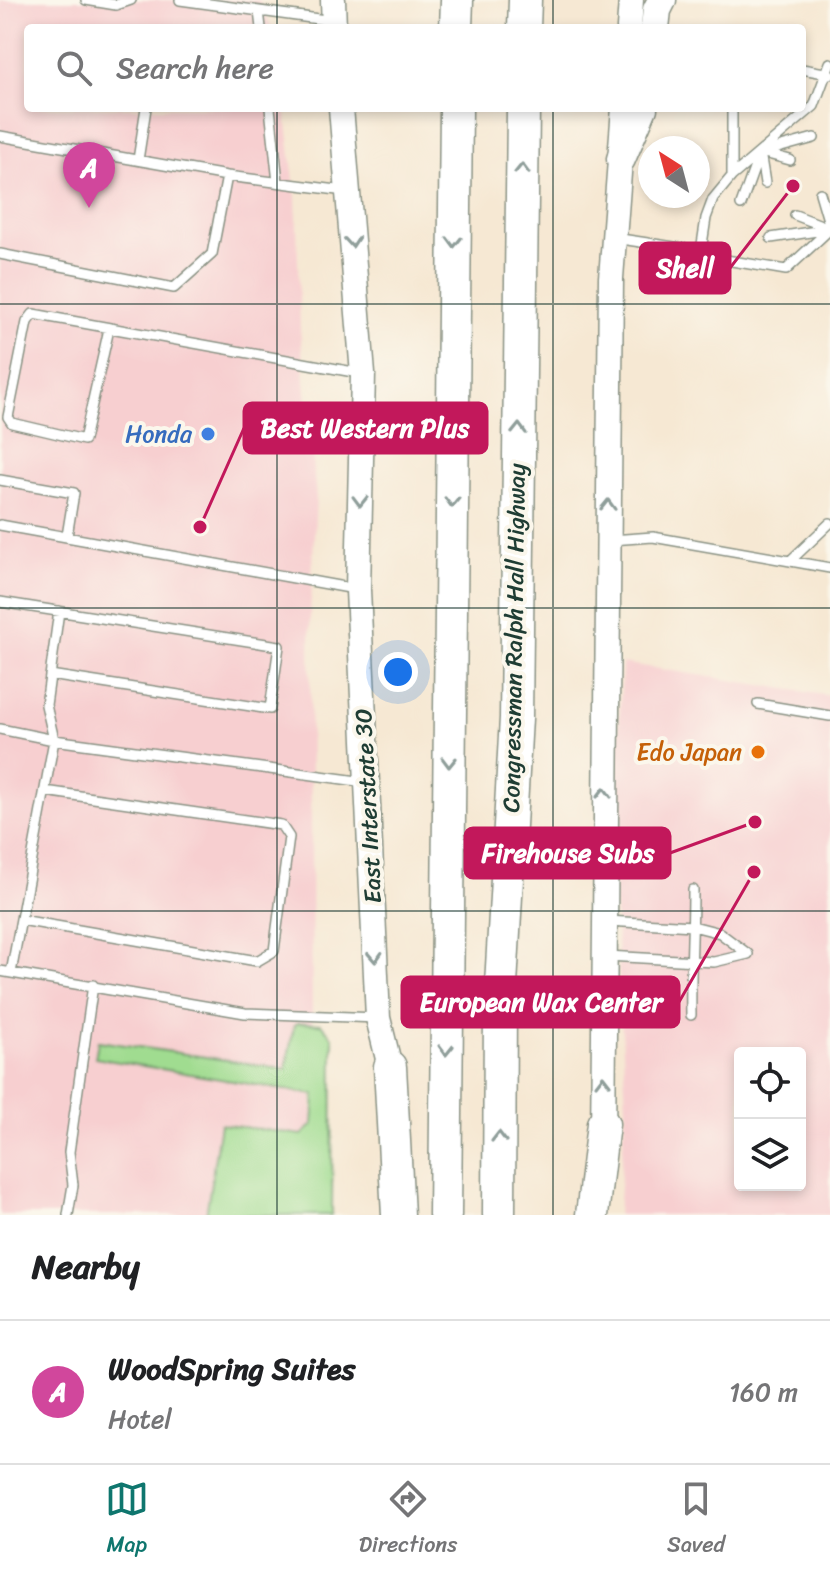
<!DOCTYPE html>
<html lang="en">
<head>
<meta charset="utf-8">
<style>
	:root { --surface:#fff; --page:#f6f6f6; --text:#202124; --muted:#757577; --line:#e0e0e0; --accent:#0f766e }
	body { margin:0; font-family:Sriracha,sans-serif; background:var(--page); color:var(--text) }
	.controls { position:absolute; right:24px; bottom:24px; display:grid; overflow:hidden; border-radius:8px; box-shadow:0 4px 12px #0003 }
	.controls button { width:72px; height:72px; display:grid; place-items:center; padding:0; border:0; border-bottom:2px solid var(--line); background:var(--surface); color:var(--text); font:40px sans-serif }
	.compass { position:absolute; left:638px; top:136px; width:72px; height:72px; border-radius:50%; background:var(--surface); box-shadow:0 4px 12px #0003; rotate:324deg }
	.you { position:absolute; left:398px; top:672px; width:28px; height:28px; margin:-20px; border:6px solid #fff; border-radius:50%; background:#1a73e8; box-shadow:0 0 0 12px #1a73e833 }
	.badge { display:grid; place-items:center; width:52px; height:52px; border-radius:50%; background:var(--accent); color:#fff; font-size:26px; font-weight:700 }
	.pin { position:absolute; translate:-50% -66px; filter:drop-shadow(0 2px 4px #0008) }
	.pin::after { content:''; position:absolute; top:42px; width:28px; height:24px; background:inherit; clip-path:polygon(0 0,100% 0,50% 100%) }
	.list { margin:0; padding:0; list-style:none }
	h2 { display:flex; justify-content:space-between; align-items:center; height:104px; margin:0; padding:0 32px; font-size:34px }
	h2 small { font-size:26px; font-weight:400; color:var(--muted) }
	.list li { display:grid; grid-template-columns:52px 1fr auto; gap:24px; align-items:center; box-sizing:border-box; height:144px; padding:0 32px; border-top:2px solid var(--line) }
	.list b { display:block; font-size:30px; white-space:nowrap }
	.list p { margin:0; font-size:26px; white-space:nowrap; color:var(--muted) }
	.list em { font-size:26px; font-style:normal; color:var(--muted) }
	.icon { flex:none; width:44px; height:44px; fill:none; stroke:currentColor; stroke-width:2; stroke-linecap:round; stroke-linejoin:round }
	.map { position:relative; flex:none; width:830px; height:1215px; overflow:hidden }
	.search { position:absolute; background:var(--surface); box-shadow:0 4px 12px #0003; left:24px; right:24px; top:24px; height:88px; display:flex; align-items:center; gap:20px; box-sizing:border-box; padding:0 28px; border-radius:8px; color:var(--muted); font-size:30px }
	.sheet { height:248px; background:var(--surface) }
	nav { display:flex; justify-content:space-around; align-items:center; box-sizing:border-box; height:112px; border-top:2px solid var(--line); background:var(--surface); font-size:22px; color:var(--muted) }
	nav a { display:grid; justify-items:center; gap:4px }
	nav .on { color:var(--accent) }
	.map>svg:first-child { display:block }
	.built { fill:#f7cfd0; fill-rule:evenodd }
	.green { fill:#a0dc90; stroke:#608c62; stroke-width:2 }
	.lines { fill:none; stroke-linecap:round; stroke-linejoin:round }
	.lane-casing { stroke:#8a9284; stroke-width:12 }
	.secondary-casing { stroke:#8a9284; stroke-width:27 }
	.primary-casing { stroke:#8a9284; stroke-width:31 }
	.highway-casing { stroke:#8a9284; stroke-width:35 }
	.lane { stroke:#fff; stroke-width:9 }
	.secondary { stroke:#fff; stroke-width:24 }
	.primary { stroke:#fff; stroke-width:28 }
	.highway { stroke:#fff; stroke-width:32 }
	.oneway { stroke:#8f9e9a }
	.grid { fill:none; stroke:#1f3d34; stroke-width:2; stroke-opacity:0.55 }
	.shop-dot { fill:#3f7fe0; stroke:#fbf7ec; stroke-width:3 }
	.food-dot { fill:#e8710a; stroke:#fbf7ec; stroke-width:3 }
	.labels { text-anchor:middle; stroke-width:8; stroke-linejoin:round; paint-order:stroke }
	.shop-label { font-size:24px; fill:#366cbe; stroke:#fbf7ec; text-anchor:end }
	.street-label { font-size:24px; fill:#1f3d34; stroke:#fbf7ec }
	.food-label { font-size:24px; fill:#c56008; stroke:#fbf7ec; text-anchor:end }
	.leader { fill:none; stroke:#c2185b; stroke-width:3 }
	.callout-dot { fill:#c2185b; stroke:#fbf7ec; stroke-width:3 }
	.callout { fill:#c2185b; stroke:#c2185b; stroke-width:3 }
	.callout-label { font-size:26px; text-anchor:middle; font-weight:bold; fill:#fff }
</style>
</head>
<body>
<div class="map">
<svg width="830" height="1215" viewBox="0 0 830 1215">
	<rect width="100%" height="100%" fill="#fbf7ec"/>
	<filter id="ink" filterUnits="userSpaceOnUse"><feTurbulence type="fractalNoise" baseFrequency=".0125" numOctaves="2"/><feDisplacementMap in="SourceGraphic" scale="16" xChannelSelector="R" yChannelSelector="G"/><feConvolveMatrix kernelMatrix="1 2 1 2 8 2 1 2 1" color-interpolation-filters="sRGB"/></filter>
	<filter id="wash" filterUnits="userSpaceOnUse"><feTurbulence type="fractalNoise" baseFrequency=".006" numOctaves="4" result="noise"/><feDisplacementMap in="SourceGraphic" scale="32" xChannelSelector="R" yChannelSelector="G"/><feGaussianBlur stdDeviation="1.8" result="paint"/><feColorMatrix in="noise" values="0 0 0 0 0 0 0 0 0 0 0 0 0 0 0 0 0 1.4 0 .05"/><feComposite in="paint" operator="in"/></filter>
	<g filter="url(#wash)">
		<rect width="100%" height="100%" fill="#f6e8d3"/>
		<path class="built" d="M0,0h259l13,28h-244v80h257l11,88 4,132 16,170 -6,117 3,600h-313z
			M622,663l208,33v519h-212l8,-109 -13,-241zM740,1053h60v132h-60z"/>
		<path class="green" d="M297,1023l24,1 12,14 -1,177h-126l14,-91 82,11 11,-10 2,-30 -220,-37 3,-17 188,28 8,-43z"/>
	</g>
	<g filter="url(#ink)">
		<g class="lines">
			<defs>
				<path id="lane" d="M86,0l30,5 15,-5
					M180,0l153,21
					M259,11l2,17
					M802,69l28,5
					M270,108l8,74
					M0,136l227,40 118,15
					M763,152l51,-14
					M764,153l26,7
					M138,160l8,-52
					M732,176v-68
					M820,193l10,34
					M741,205l19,-53 5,31
					M795,215l34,13
					M614,238l87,13 19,8 66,11 44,-41
					M771,238l59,-9
					M701,251l5,-33 7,-19 19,-23 82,-70 16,-43
					M0,254l174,34 38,-34 15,-78
					M109,329l-25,111 -72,-17 -4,-6 19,-95 6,-8 326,59
					M0,480l74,13 -7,43
					M0,525l355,64
					M611,540l42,-3 177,31
					M790,561l40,-38
					M0,602l279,44 -9,63 -220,-34
					M758,704l72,12
					M0,729l54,11 311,42
					M21,920l236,41 17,-10 15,-114 -8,-12 -236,-34
					M607,921l86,5 27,7 28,21
					M607,956l107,6 34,-8
					M0,971l245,42 133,5
					M11,973l43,-233 -8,-35 13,-94
					M691,1015c-1,-42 2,-83 2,-125
					M68,1215l5,-30 -4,-33 24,-167"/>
				<path id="secondary" d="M333,0l1,28
					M629,28l2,-28
					M341,108l22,266 -5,216 20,428 12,49 -1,18
					M603,1141l8,-863 13,-170"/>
				<path id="primary" d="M655,28l2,-18 5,-10
					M621,159l22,-51"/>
				<path id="highway" d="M456,28l1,-28
					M524,28l1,-28
					M390,1067l8,148
					M445,1215l11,-1107
					M499,1215l1,-212 16,-285 7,-610
					M592,1215l11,-91"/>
			</defs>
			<use href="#lane" class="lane-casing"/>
			<use href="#secondary" class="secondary-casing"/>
			<use href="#primary" class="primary-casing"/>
			<use href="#highway" class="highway-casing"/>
			<use href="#lane" class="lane"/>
			<use href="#secondary" class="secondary"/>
			<use href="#primary" class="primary"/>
			<use href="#highway" class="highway"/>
		</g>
		<defs><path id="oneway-chevron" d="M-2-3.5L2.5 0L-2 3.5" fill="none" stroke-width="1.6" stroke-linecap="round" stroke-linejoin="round" transform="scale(2)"/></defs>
		<g class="oneway">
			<use href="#oneway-chevron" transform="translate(522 169) rotate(-89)"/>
			<use href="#oneway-chevron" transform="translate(352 242) rotate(85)"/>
			<use href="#oneway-chevron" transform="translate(454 242) rotate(91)"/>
			<use href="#oneway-chevron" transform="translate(519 429) rotate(-89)"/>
			<use href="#oneway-chevron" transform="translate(360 501) rotate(91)"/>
			<use href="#oneway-chevron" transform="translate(452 502) rotate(91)"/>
			<use href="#oneway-chevron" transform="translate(608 505) rotate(-89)"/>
			<use href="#oneway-chevron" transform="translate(449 762) rotate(91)"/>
			<use href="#oneway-chevron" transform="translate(604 793) rotate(-90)"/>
			<use href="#oneway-chevron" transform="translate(375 957) rotate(87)"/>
			<use href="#oneway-chevron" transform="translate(446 1050) rotate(91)"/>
			<use href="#oneway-chevron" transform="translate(603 1081) rotate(-90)"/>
			<use href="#oneway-chevron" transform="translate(499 1137) rotate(-90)"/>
		</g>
	</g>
	<path class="grid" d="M277,0v28M553,0v28M277,108v1107M553,108v1107M0,304h830M0,608h830M0,911h830"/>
	<circle class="shop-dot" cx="208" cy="434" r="8"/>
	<circle class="food-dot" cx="758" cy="752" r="8"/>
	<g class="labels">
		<g class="shop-label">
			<text x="192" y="442">Honda</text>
		</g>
		<g class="street-label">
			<text transform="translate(514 638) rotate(-89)" y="8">Congressman Ralph Hall Highway</text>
			<text transform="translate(368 806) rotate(-93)" y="8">East Interstate 30</text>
		</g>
		<g class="food-label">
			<text x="742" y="760">Edo Japan</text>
		</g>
	</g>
	<path class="leader" d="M793 186L730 268M200 527L244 428M755 822L670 853M754 872L679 1002"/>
	<g class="callout-dot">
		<circle cx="793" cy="186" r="8"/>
		<circle cx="200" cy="527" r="8"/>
		<circle cx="755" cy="822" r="8"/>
		<circle cx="754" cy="872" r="8"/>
	</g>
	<g class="callout">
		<rect x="640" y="243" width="90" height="50" rx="8"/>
		<rect x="244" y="403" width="243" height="50" rx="8"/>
		<rect x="465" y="828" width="205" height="50" rx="8"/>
		<rect x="402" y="977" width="277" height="50" rx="8"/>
	</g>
	<g class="callout-label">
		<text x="685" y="277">Shell</text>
		<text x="365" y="437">Best Western Plus</text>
		<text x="568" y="862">Firehouse Subs</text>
		<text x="541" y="1011">European Wax Center</text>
	</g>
</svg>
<div class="controls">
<button><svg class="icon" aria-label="locate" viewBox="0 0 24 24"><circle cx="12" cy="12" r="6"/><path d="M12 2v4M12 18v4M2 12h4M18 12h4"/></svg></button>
<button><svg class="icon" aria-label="layers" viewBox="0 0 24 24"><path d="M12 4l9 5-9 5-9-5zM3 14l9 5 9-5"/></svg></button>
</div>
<svg class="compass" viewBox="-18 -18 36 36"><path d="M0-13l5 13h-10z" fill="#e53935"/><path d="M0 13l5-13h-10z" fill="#757577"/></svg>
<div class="you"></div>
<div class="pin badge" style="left:89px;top:208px;background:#d1479c">A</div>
<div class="search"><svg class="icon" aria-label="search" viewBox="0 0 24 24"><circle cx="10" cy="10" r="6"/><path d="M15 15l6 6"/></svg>Search here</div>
</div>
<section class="sheet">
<h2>Nearby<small></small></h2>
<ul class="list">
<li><span class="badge" style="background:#d1479c">A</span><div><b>WoodSpring Suites</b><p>Hotel</p></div><em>160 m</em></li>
</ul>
</section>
<nav>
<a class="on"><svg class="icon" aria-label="map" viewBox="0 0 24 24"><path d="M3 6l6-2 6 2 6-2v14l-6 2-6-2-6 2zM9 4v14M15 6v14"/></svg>Map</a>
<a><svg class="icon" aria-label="directions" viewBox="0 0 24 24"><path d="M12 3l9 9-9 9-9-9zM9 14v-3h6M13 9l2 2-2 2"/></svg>Directions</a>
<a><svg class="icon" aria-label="saved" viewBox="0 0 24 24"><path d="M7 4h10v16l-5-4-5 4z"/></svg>Saved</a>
</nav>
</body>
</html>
